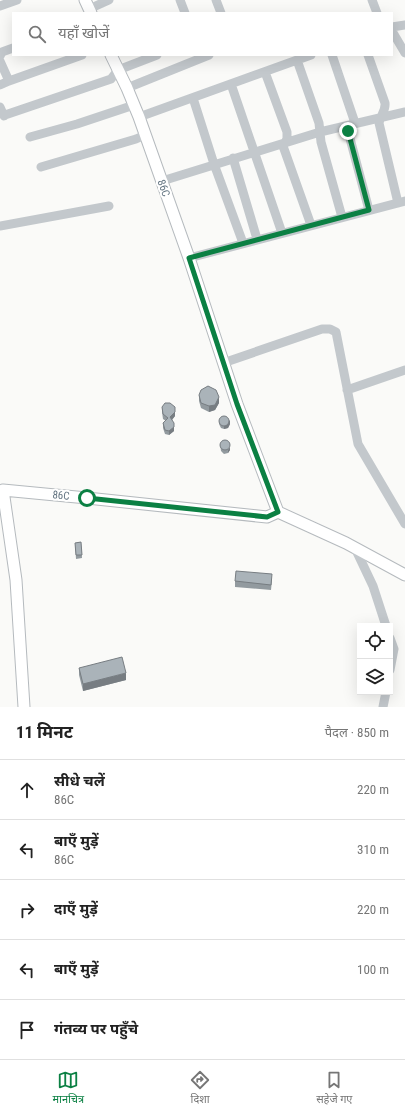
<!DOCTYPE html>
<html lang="hi">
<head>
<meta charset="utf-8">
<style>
	:root { --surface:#fff; --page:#f6f6f6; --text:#222; --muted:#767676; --line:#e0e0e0; --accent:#0b8043 }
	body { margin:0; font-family:"Roboto Condensed","Noto Sans Devanagari",sans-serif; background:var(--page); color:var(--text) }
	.controls { position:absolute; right:12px; bottom:12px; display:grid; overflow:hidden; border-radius:0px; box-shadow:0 4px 16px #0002 }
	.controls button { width:36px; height:36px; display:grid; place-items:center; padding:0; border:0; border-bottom:1px solid var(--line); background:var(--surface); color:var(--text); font:20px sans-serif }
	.stop { position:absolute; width:12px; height:12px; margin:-9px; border:3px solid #0b8043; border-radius:50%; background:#fff }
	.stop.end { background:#0b8043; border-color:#fff; box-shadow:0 1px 4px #0008 }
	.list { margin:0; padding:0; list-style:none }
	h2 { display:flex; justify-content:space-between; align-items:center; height:52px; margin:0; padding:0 16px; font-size:17px }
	h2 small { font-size:13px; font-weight:400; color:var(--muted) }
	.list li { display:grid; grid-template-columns:26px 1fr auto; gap:12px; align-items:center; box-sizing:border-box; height:60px; padding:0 16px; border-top:1px solid var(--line) }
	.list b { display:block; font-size:15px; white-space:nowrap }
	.list p { margin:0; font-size:13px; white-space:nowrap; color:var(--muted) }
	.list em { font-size:13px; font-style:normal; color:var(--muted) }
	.icon { flex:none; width:22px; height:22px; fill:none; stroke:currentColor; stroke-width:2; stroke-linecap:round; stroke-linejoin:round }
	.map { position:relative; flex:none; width:405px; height:707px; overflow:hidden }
	.search { position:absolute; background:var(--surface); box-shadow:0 4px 16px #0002; left:12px; right:12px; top:12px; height:44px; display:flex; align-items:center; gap:10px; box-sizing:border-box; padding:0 14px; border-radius:0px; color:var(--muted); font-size:15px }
	.sheet { height:352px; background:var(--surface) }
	nav { display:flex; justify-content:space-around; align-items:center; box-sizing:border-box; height:56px; border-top:1px solid var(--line); background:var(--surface); font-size:11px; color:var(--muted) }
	nav a { display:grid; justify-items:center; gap:2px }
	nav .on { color:var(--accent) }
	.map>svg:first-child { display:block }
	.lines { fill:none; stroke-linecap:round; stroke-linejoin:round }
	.major-casing { stroke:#b5babe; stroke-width:13 }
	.minor { stroke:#c3c8cc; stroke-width:9 }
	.major { stroke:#fff; stroke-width:11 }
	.wall { fill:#929a9f }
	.shaded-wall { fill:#777d82 }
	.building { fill:#aab3b9; stroke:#777d82 }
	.route { stroke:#0b8043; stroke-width:5 }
	.labels { text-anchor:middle; stroke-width:4; stroke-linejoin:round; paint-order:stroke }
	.street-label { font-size:11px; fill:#657683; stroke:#fff }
</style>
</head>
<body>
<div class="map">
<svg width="405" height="707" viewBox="0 0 405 707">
	<rect width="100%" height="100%" fill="#fafaf8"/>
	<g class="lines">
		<defs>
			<path id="major" d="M85,0l6,13
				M278,512l68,31 59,32
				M24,707l-8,-127 -13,-90 84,8 180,19 11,-5 -41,-108 -48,-146 -50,-141 -12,-29 -16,-33"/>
		</defs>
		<use href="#major" class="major-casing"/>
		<path class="minor" d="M180,0l5,13
			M216,0l5,13
			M372,0l5,13
			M0,6l17,-6
			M89,9l20,-9
			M392,27l13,-2
			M392,31l13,22
			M332,55l22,65 -1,3 -5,3v5l21,79
			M368,55l17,48c1,8 -5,13 -6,20l19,80
			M0,56l2,-4 11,-4
			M297,60l22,63 2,19 21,75
			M0,61l9,20 -9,4
			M265,72l22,60v7l-4,7 28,79
			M9,81l73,-26
			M231,84l51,149
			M127,88l82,-33
			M193,98l21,66 29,79
			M0,107l4,9 1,-1 106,-36 7,-9 39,-15
			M139,117l172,-62
			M30,137l47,-13 57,-19
			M233,158l24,81
			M41,167l95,-28 9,-4
			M162,181l158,-49 85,-20
			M0,226l109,-20
			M189,258l216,-57
			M223,363l99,-34h8l6,3 22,112 47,80
			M347,390l58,-20
			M355,548l18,38 13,40
			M390,638l4,11 -4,21
			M383,707l3,-15"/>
		<use href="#major" class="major"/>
	</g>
	<path class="wall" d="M199,395l20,8 -4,7 -6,2 -8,-4 -2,-7z
		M162,407l13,9 -3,4 2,11 -5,4 -4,-1 -2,-6v-5l3,-2 -3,-2 -1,-7z
		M219,421l11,3 -2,4 -4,1 -3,-1 -2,-4z
		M220,444l10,6 -2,3 -4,1 -3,-3z
		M81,542l1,16 -6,1 -1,-16z
		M272,580l-1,10 -36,-3v-6z
		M79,668l47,12 -43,11 -4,-16z"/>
	<path class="shaded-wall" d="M219,397v6l-4,7 -6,2v-6z
		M175,412v4l-5,6v-5z
		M230,420v4l-2,4 -4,1v-3z
		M174,427v4l-5,4v-4z
		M230,447v3l-2,3v-3z
		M126,673v7l-43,11v-7z"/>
	<path class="building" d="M208,386l8,4 3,7 -4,8 -6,1 -8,-3 -2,-8 2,-5z
		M165,403h5l5,4v5l-5,5 4,6v4l-5,4 -4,-1 -2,-7 5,-5 -5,-4 -1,-7z
		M219 421a5 5 0 1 1 10 0a5 5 0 1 1-10 0Z
		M220 445a5 5 0 1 1 10 0a5 5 0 1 1-10 0Z
		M81,542l1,13h-6l-1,-12z
		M236,571l36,3 -1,11 -36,-4z
		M122,657l4,16 -43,11 -4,-16z"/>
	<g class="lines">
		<path class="route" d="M87,498l180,19 11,-5 -41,-108 -48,-146 180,-48 -21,-79"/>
	</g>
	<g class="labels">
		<g class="street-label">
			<text transform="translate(164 188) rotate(70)" y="4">86C</text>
			<text transform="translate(61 495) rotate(5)" y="4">86C</text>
		</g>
	</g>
</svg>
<div class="controls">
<button><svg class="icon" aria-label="locate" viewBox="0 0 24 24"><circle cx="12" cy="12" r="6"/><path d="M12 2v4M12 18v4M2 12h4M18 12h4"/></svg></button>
<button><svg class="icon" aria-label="layers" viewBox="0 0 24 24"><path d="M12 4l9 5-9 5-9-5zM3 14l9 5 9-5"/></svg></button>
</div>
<div class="stop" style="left:87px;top:498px"></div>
<div class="stop end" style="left:348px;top:131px"></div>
<div class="search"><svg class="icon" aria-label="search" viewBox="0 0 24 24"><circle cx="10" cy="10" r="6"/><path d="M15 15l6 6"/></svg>यहाँ खोजें</div>
</div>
<section class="sheet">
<h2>11 मिनट<small>पैदल · 850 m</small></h2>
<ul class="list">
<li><svg class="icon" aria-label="ahead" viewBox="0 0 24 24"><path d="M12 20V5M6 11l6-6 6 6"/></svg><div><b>सीधे चलें</b><p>86C</p></div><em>220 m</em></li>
<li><svg class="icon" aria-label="left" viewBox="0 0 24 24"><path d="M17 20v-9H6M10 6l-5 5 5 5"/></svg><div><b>बाएँ मुड़ें</b><p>86C</p></div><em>310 m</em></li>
<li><svg class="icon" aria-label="right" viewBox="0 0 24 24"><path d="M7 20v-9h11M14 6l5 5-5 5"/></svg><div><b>दाएँ मुड़ें</b></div><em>220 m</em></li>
<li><svg class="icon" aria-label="left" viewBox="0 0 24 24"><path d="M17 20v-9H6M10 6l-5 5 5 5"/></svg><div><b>बाएँ मुड़ें</b></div><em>100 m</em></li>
<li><svg class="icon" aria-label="arrive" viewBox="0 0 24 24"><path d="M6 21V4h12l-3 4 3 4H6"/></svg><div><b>गंतव्य पर पहुँचे</b></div></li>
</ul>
</section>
<nav>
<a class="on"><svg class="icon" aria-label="map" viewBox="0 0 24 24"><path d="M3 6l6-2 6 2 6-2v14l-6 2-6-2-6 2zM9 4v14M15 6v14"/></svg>मानचित्र</a>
<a><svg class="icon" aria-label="directions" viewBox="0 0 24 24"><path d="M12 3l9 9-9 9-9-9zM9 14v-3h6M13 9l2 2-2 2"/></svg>दिशा</a>
<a><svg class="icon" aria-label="saved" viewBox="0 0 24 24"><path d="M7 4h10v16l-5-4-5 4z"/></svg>सहेजे गए</a>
</nav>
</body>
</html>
